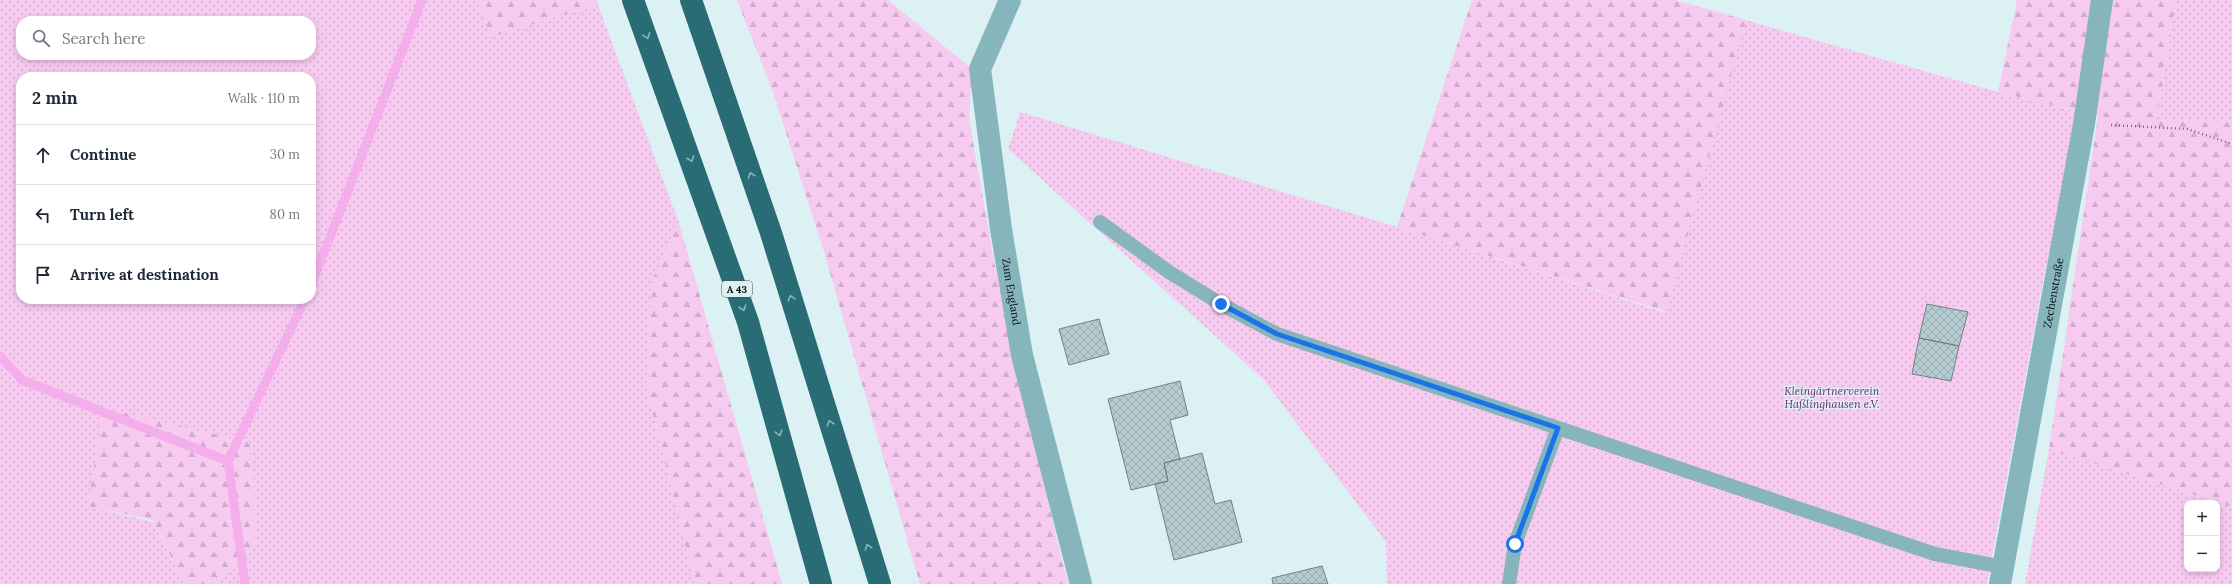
<!DOCTYPE html>
<html lang="en">
<head>
<meta charset="utf-8">
<style>
	:root { --surface:#fff; --page:#f6f6f7; --text:#1f2937; --muted:#747a83; --line:#e0e1e3 }
	body { margin:0; font-family:Lora,serif; background:var(--page); color:var(--text) }
	.controls { position:absolute; right:12px; bottom:12px; display:grid; overflow:hidden; border-radius:8px; box-shadow:0 2px 6px #0003 }
	.controls button { width:36px; height:36px; display:grid; place-items:center; padding:0; border:0; border-bottom:1px solid var(--line); background:var(--surface); color:var(--text); font:20px sans-serif }
	.stop { position:absolute; width:12px; height:12px; margin:-9px; border:3px solid #1a73e8; border-radius:50%; background:#fff }
	.stop.end { background:#1a73e8; border-color:#fff; box-shadow:0 1px 4px #0008 }
	.list { margin:0; padding:0; list-style:none }
	h2 { display:flex; justify-content:space-between; align-items:center; height:52px; margin:0; padding:0 16px; font-size:17px }
	h2 small { font-size:13px; font-weight:400; color:var(--muted) }
	.list li { display:grid; grid-template-columns:26px 1fr auto; gap:12px; align-items:center; box-sizing:border-box; height:60px; padding:0 16px; border-top:1px solid var(--line) }
	.list b { display:block; font-size:15px; white-space:nowrap }
	.list em { font-size:13px; font-style:normal; color:var(--muted) }
	.icon { flex:none; width:22px; height:22px; fill:none; stroke:currentColor; stroke-width:2; stroke-linecap:round; stroke-linejoin:round }
	.map { position:relative; flex:none; width:2232px; height:584px; overflow:hidden }
	.search { position:absolute; background:var(--surface); box-shadow:0 2px 6px #0003; left:16px; top:16px; width:300px; height:44px; display:flex; align-items:center; gap:10px; box-sizing:border-box; padding:0 14px; border-radius:16px; color:var(--muted); font-size:15px }
	.panel { position:absolute; background:var(--surface); box-shadow:0 2px 6px #0003; left:16px; top:72px; width:300px; height:232px; border-radius:16px }
	.map>svg:first-child { display:block }
	.grass { fill:url(#grass-dots); fill-rule:evenodd }
	.forest { fill:url(#forest-firs) }
	.lines { fill:none; stroke-linecap:round; stroke-linejoin:round }
	.stream { stroke:#f4aeeb; stroke-width:9 }
	.building { fill:url(#building-cross-hatch); stroke:#6f8386 }
	.path { stroke:#687678; stroke-width:2.5; stroke-dasharray:1 3; stroke-linecap:butt }
	.lane { stroke:#86b5bc; stroke-width:14 }
	.street { stroke:#86b5bc; stroke-width:22 }
	.highway { stroke:#2a6c75; stroke-width:22 }
	.oneway { stroke:#8bb5bb }
	.route { stroke:#1a73e8; stroke-width:5 }
	.labels { text-anchor:middle; stroke-width:3; stroke-linejoin:round; paint-order:stroke }
	.shield { fill:#dbf1f4; stroke:#465153; stroke-width:1 }
	.shield-label { font-size:10px; font-weight:bold; fill:#060d0e }
	.street-label { font-size:11px; fill:#060d0e; stroke:#dbf1f4 }
	.park-label { font-size:11px; font-style:italic; fill:#75266f; stroke:#dbf1f4 }
</style>
</head>
<body>
<div class="map">
<svg width="2232" height="584" viewBox="0 0 2232 584">
	<defs>
		<pattern id="grass-dots" width="8" height="8" patternUnits="userSpaceOnUse"><rect width="8" height="8" fill="#f7caf0"/><path d="M2 2h.1M6 6h.1" fill="none" stroke="#d2accd" stroke-width="1.8" stroke-linecap="round"/></pattern>
		<pattern id="forest-firs" width="22" height="20" patternUnits="userSpaceOnUse"><rect width="22" height="20" fill="#f7caf0"/><path d="M5 1l3.5 6h-7zM16 11l3.5 6h-7z" fill="#d2accd"/></pattern>
		<pattern id="building-cross-hatch" width="8" height="8" patternUnits="userSpaceOnUse"><rect width="8" height="8" fill="#b6cbcf"/><path d="M0 0l8 8M0 8l8-8" fill="none" stroke="#9badb1"/></pattern>
	</defs>
	<rect width="100%" height="100%" fill="#dbf1f4"/>
	<path class="grass" d="M0,0h477l13,36 108,-31 81,218 -27,58 -6,105 49,198h-481l42,-38 -4,-103 -164,63 65,16 31,62h-184zM21,21h290v34h-290zM21,77h290v222h-290z
		M2176,0h56v123l-75,-4z
		M1745,20l253,72 82,20 -37,170 -56,302h-600l-1,-42 -122,-162 -256,-231 12,-37 377,115 269,86z
		M2049,449l183,58v77h-207zM2187,503h30v66h-30z"/>
	<path class="forest" d="M477,0h119l2,5 -108,32z
		M737,0h151l84,69 -3,50 25,142 67,297 8,26h-149l-96,-332 -51,-160z
		M1472,0h203l71,20 -79,292 -270,-85z
		M2017,0h159l-19,119 75,4v384l-183,-58 49,-333 -100,-24z
		M679,223l103,361h-87l-49,-198 6,-105z
		M103,408l149,35 4,103 -42,38h-30l-31,-64 -65,-14z"/>
	<g class="lines">
		<path class="stream" d="M311,286l111,-286
			M0,356l22,24 206,81 17,123
			M228,461l77,-162"/>
	</g>
	<path class="building" d="M1927,304l41,8 -9,34 -40,-8z
		M1099,319l10,35 -40,11 -10,-36z
		M1919,338l40,8 -8,35 -39,-7z
		M1180,381l8,34 -18,5 10,39 -16,4 4,18 -37,9 -23,-91z
		M1202,453l13,51 16,-4 11,42 -68,18 -19,-76 13,-3 -4,-18z
		M1322,566l6,18h-55l-1,-6z"/>
	<g class="lines">
		<path class="path" d="M2111,125l76,4 45,15"/>
		<path class="lane" d="M1100,222l69,50 52,32 56,30 281,94
			M1509,584l6,-40 43,-116 377,126 68,13"/>
		<g class="street">
			<path id="s1" d="M1010,0l-30,69 21,160 21,126 59,229"/>
			<path id="s2" d="M2000,584l84,-460 18,-124"/>
		</g>
		<path class="highway" d="M633,0l115,322 73,262
			M691,0l80,233 109,351"/>
	</g>
	<defs><path id="oneway-chevron" d="M-2-3.5L2.5 0L-2 3.5" fill="none" stroke-width="1.6" stroke-linecap="round" stroke-linejoin="round"/></defs>
	<g class="oneway">
		<use href="#oneway-chevron" transform="translate(647 36) rotate(69)"/>
		<use href="#oneway-chevron" transform="translate(691 159) rotate(71)"/>
		<use href="#oneway-chevron" transform="translate(751 175) rotate(-109)"/>
		<use href="#oneway-chevron" transform="translate(791 298) rotate(-107)"/>
		<use href="#oneway-chevron" transform="translate(743 308) rotate(71)"/>
		<use href="#oneway-chevron" transform="translate(830 423) rotate(-107)"/>
		<use href="#oneway-chevron" transform="translate(779 433) rotate(74)"/>
		<use href="#oneway-chevron" transform="translate(868 547) rotate(-107)"/>
	</g>
	<g class="lines">
		<path class="route" d="M1221,304l56,30 281,94 -43,116"/>
	</g>
	<g class="labels">
		<rect class="shield" x="722" y="281" width="30" height="16" rx="3"/>
		<g class="shield-label">
			<text x="737" y="293">A 43</text>
		</g>
		<g class="street-label">
			<text dy="4" stroke="none"><textPath href="#s1" startOffset="300">Zum England</textPath></text>
			<text dy="4" stroke="none"><textPath href="#s2" startOffset="296">Zechenstraße</textPath></text>
		</g>
		<g class="park-label">
			<text x="1832" y="395">Kleingärtnerverein<tspan x="1832" dy="13">Haßlinghausen e.V.</tspan></text>
		</g>
	</g>
</svg>
<div class="controls">
<button>+</button>
<button>−</button>
</div>
<div class="stop" style="left:1515px;top:544px"></div>
<div class="stop end" style="left:1221px;top:304px"></div>
<div class="search"><svg class="icon" aria-label="search" viewBox="0 0 24 24"><circle cx="10" cy="10" r="6"/><path d="M15 15l6 6"/></svg>Search here</div>
<section class="panel">
<h2>2 min<small>Walk · 110 m</small></h2>
<ul class="list">
<li><svg class="icon" aria-label="ahead" viewBox="0 0 24 24"><path d="M12 20V5M6 11l6-6 6 6"/></svg><div><b>Continue</b></div><em>30 m</em></li>
<li><svg class="icon" aria-label="left" viewBox="0 0 24 24"><path d="M17 20v-9H6M10 6l-5 5 5 5"/></svg><div><b>Turn left</b></div><em>80 m</em></li>
<li><svg class="icon" aria-label="arrive" viewBox="0 0 24 24"><path d="M6 21V4h12l-3 4 3 4H6"/></svg><div><b>Arrive at destination</b></div></li>
</ul>
</section>
</div>
</body>
</html>
